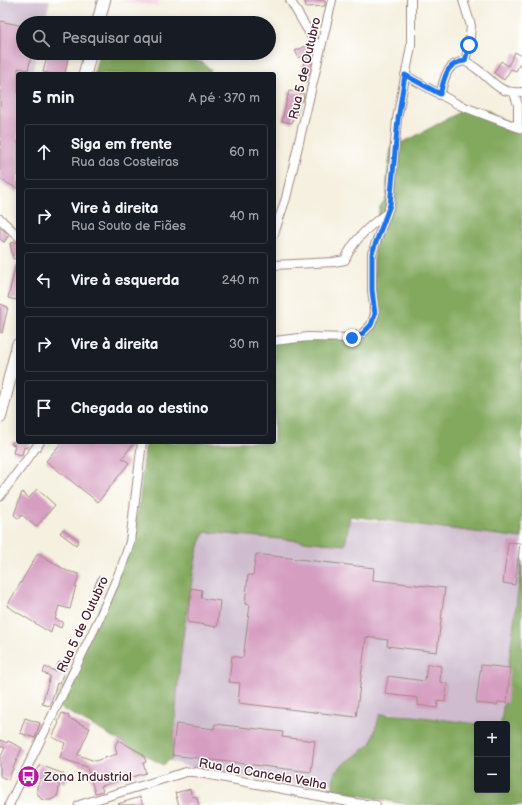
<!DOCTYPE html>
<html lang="pt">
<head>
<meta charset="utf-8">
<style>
	:root { --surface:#171b24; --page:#20242c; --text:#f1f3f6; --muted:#9ea1a6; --line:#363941 }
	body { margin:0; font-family:"Balsamiq Sans",sans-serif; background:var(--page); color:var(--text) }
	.controls { position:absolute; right:12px; bottom:12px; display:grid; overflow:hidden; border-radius:4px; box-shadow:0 2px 10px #0003 }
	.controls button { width:36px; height:36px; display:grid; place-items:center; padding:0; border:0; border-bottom:1px solid var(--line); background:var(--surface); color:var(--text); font:20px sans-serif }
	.stop { position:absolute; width:12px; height:12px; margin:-9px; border:3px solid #1a73e8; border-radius:50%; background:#fff }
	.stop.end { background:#1a73e8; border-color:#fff; box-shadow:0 1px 4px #0008 }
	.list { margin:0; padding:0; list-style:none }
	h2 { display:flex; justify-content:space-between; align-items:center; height:52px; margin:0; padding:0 16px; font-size:17px }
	h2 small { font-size:13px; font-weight:400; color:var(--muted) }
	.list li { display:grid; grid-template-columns:26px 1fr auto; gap:12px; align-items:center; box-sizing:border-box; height:56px; margin:0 8px 8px; padding:0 8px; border:1px solid var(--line); border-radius:4px }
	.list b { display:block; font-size:15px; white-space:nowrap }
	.list p { margin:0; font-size:13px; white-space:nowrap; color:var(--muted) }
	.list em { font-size:13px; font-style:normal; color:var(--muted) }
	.icon { flex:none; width:22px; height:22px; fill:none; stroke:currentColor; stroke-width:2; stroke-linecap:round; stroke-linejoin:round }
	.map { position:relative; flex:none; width:522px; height:805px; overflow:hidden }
	.search { position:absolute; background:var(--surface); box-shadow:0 2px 10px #0003; left:16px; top:16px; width:260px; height:44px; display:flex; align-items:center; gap:10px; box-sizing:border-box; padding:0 14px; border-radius:22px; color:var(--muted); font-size:15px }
	.panel { position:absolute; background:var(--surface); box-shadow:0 2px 10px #0003; left:16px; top:72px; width:260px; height:372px; border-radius:4px }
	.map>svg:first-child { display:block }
	.built { fill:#f2cfe1 }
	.industrial { fill:#cfbdcf }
	.forest { fill:#83a95f; stroke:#666445 }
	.building { fill:#d59dc0 }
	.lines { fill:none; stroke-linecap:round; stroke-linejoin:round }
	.minor-casing { stroke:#a08885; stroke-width:10 }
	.primary-casing { stroke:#a08885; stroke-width:14 }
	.minor { stroke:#fff; stroke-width:8 }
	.primary { stroke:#fff; stroke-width:12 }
	.route { stroke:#1a73e8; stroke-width:5 }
	.labels { text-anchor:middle; stroke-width:3; stroke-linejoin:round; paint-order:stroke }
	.street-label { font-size:13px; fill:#4a1f2b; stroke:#fff }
	.poi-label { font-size:13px; fill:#4a1f2b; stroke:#fff; text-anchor:start }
</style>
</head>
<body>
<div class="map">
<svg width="522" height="805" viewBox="0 0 522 805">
	<rect width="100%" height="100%" fill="#fff"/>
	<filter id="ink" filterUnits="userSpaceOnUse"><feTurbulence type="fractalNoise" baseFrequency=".025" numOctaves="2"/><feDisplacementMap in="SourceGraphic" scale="8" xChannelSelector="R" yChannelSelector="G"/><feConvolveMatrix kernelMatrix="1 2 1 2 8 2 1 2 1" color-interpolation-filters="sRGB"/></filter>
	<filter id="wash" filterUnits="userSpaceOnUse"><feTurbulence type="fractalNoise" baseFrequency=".012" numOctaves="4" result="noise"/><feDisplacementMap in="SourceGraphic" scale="16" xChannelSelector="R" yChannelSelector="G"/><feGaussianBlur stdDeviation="0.9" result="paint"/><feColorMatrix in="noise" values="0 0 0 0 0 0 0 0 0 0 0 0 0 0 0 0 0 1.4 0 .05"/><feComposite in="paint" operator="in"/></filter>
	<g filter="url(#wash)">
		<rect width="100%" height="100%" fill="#f5f0df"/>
		<path class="built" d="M115,0h43v6z"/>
		<path class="industrial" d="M0,0h50l-6,23h-21v30h14l-5,21h-14v119l-18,-10z
			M350,519l131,12 41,6v144l-15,43h-25l-94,-11 -6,44 -60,31 -123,-18 -30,-9 11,-109 -7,-132 172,21z"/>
		<path class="forest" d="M99,53h79l9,6 15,3 8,7 1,5h-117z
			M467,108h12l10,3 10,7 23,10v410l-172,-22 -5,29 -140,-13c-9,17 -11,36 -14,55 -11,57 -15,113 -18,170l-10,8 -109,-61 27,-53 45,-100 13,-44 6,-58 2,-7h127v-102l76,-5 13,-4 11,-13v-58l3,-41 3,-12 7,-10v-18l4,-32 19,-8z
			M522,560v245h-113l-77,-15 3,-19 36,-27 9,-30 33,2 65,8h-1v66h30v-66h-6z"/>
		<g id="blocks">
			<path class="building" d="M305,0h20v6l-19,1z
				M0,21l23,5v27h9l-4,17 -10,-2v121l-18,-10z
				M306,46l7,13 -4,16 -7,-1 3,-19 -6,3 -4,-7z
				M515,52l7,4v4l-6,11 -5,-2 -7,11 -10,-7 7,-12 7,5z
				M48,53h21l-4,21h-14l-8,-2z
				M187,53h17l1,5 -17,1z
				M289,91l15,3 -1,7h-3l-3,14 -3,-1 -2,9 -10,-2z
				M0,227l9,8 -5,7 -4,-3z
				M18,242v16l-5,1 -3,-16z
				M16,264l2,1v26l-2,9 -8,-2z
				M0,304l8,3 -6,26 -2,-1z
				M12,442h16l-1,6 -3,-1 -2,8 -9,-2 2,-8 -4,-1z
				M62,442h73l-13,16 7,5 -31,39 -52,-41z
				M37,489l18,16 -19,22 -14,-12 -3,4 -5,-4 8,-23 7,6z
				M63,529l16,11 -3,5 -16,-12z
				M508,542l12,1 -5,42 -12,-2z
				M38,553l29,18 12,3 -9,35 -11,-3 -4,13 8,3 -2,6 -8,-4 -2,9 -44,-27z
				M256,554l118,14 -1,12 72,8 -8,64 -50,-6 1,-6 -22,-3 -10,80 -118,-14 2,-20 -11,-1 3,-26 11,2 7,-53 -5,-1 3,-29h5z
				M99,576l7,3 -7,14 -6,-3z
				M191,588l11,2 -1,8 19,3 -3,26 -30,-5z
				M59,662l8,3 -8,19 -2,-1 -7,23 -8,-2 8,-28 -7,-3 2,-6 10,4z
				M427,664l14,2 -1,16 7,1 -2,19 -7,-1 -1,7 -19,-3v-7l-33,-4 3,-18 37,5z
				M481,665l29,3 -3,35 -9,-1 -1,3 -21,-2z
				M62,713l7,3 -1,2 22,10 -12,27 17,6 22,-7 -2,-8 3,-6 25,14 3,8 -3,1 3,10 -45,13 2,5 -8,2 -8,-26 -27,-9 5,-15 -13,-6 7,-14 -1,-1z
				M25,718l15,5 -5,15 -15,-5z
				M176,724l38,5 1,-5 68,8 -1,5 33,4 -4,31 -139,-17z
				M0,740l7,3 1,-2 14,7 -14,32 -8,-4v-18l5,-10 -5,-2z
				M40,765l24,9 -1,1 5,4 -3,5 -5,-3 -2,12 -1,3 -6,4h-7l-3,-1 -4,-6v-7l4,-7 -6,-3z
				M190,789l2,8 4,-1 3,9h-20l-4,-12z
				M140,797l3,8h-24l-1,-1z"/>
		</g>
	</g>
	<g filter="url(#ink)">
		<use href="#blocks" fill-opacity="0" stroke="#a08885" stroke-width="1"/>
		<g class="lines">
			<defs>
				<path id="minor" d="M290,0l30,51
					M463,0l8,26 -2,19 -4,16
					M405,75l54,30 63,24
					M514,93l4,12v22
					M440,95c5,-17 5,-31 25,-34 5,3 11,7 16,11 14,12 20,22 41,20
					M0,219l18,17
					M274,234l12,-36 46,-198
					M274,265l60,-3 11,-2c8,-20 25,-35 42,-47
					M274,341l34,-4 44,1 10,-4 9,-9 4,-11 -3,-24v-37l18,-48 7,-86 14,-73v-46
					M0,496l40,-54
					M9,805l91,-188 22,-51 8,-24 12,-100
					M79,805l107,-33h9l159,31 22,2"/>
				<path id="primary" d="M98,23l6,-23
					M85,74l5,-21
					M0,417l18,-72"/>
			</defs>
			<use href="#minor" class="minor-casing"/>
			<use href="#primary" class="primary-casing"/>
			<use href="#minor" class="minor"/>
			<use href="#primary" class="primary"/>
		</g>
	</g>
	<g class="lines" filter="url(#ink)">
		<path class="route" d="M352,338l10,-4 9,-9 4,-11 -3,-24v-37l18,-48 8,-86 7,-44 35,19c5,-16 5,-31 25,-33l4,-16"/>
	</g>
	<defs>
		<symbol id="bus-disc" viewBox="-11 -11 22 22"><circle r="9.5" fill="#b5179e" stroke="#fff"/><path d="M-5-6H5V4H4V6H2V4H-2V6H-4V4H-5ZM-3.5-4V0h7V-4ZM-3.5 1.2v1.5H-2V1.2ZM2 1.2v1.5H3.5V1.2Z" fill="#fff"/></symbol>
	</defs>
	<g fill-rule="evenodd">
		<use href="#bus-disc" x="16" y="764" width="25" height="25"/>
	</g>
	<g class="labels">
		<g class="street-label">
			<text transform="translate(304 68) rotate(-77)" y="5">Rua 5 de Outubro</text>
			<text transform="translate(82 624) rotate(-65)" y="5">Rua 5 de Outubro</text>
			<text transform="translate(263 773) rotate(10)" y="5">Rua da Cancela Velha</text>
		</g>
		<g class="poi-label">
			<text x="44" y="781">Zona Industrial</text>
		</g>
	</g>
</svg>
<div class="controls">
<button>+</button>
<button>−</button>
</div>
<div class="stop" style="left:469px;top:45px"></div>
<div class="stop end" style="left:352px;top:338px"></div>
<div class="search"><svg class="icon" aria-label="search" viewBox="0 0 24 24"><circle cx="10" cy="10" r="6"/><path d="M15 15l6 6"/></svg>Pesquisar aqui</div>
<section class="panel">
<h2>5 min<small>A pé · 370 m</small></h2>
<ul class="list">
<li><svg class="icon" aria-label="ahead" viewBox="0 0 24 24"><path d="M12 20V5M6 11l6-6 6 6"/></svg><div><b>Siga em frente</b><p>Rua das Costeiras</p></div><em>60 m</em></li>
<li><svg class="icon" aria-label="right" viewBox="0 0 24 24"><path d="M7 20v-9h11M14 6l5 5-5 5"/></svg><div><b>Vire à direita</b><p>Rua Souto de Fiães</p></div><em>40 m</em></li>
<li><svg class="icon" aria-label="left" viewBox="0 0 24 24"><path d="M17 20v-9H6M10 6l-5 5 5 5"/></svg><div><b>Vire à esquerda</b></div><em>240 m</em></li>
<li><svg class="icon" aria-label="right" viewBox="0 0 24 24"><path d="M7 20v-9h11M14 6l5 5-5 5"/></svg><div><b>Vire à direita</b></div><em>30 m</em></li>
<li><svg class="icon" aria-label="arrive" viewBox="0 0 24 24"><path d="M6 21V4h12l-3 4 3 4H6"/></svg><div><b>Chegada ao destino</b></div></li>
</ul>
</section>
</div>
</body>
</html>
